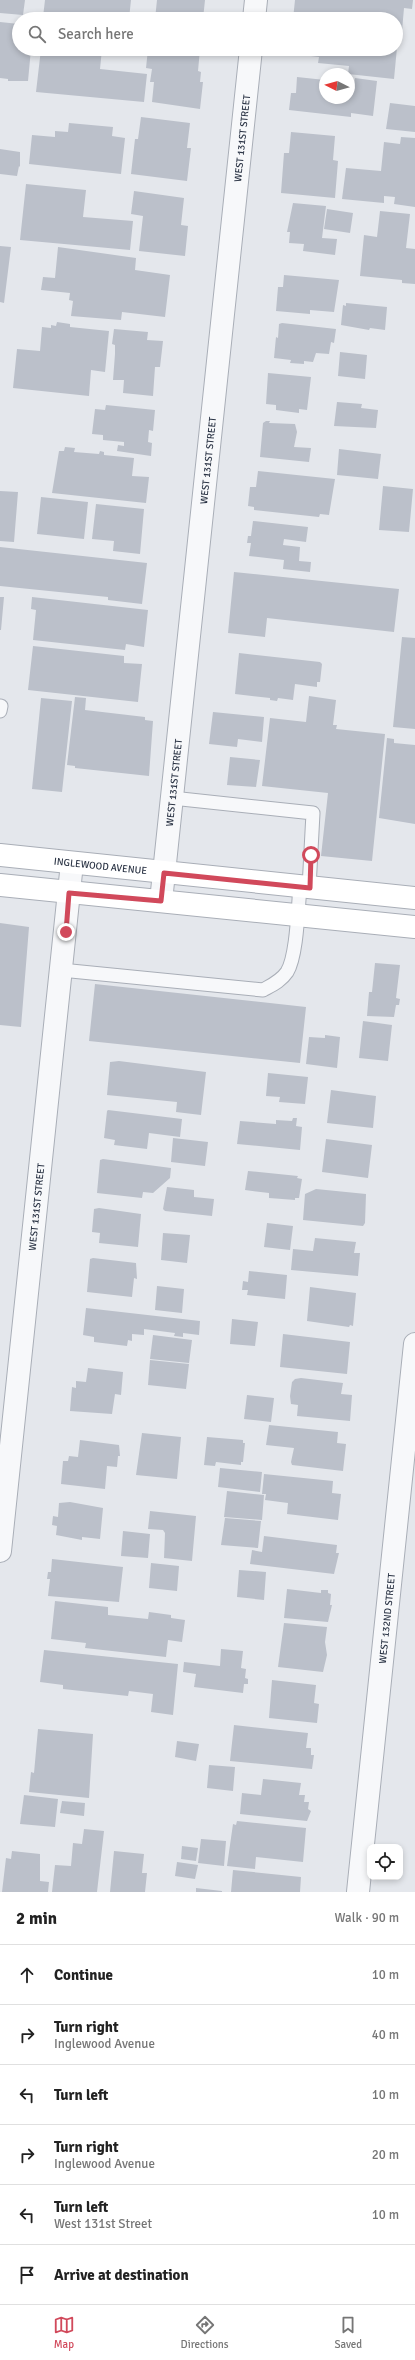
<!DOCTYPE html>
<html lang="en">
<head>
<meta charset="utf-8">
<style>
	:root { --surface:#fff; --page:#f2f2f2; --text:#222; --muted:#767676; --line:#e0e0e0; --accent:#d1495b }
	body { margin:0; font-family:Signika,sans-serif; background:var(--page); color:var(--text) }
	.controls { position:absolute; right:12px; bottom:12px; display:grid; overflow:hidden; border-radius:8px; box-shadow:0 2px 6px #0003 }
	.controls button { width:36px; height:36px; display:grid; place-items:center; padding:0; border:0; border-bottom:1px solid var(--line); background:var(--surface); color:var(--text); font:20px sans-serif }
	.compass { position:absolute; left:319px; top:68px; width:36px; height:36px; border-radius:50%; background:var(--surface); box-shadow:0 2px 6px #0003; rotate:276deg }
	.stop { position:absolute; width:12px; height:12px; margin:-9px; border:3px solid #d1495b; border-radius:50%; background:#fff }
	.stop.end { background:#d1495b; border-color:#fff; box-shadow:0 1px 4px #0008 }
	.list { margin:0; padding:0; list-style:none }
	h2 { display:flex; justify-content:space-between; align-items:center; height:52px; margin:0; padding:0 16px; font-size:17px }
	h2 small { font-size:13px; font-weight:400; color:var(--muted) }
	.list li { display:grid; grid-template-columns:26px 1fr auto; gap:12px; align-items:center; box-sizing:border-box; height:60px; padding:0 16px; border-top:1px solid var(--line) }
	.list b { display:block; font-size:15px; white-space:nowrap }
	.list p { margin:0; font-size:13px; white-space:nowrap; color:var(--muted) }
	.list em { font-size:13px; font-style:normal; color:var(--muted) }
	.icon { flex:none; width:22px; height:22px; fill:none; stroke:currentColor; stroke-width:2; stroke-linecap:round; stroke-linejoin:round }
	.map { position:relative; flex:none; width:415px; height:1892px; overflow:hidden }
	.search { position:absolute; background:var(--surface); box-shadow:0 2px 6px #0003; left:12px; right:12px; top:12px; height:44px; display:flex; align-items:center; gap:10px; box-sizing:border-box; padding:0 14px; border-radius:22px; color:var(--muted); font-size:15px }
	.sheet { height:412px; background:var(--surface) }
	nav { display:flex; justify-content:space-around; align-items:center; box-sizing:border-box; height:56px; border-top:1px solid var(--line); background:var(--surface); font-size:11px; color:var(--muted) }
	nav a { display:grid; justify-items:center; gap:2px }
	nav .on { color:var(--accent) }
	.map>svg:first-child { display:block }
	.building { fill:#bbc0ca }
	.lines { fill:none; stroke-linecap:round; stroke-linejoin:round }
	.lane-casing { stroke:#a9aeb7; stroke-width:15 }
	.street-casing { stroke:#a9aeb7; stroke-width:24 }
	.secondary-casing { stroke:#a9aeb7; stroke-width:24 }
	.lane { stroke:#f7f8fa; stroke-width:13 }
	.street { stroke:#f7f8fa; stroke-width:22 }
	.secondary { stroke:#fff; stroke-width:22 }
	.route { stroke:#d1495b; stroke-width:5 }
	.labels { text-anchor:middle; stroke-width:4; stroke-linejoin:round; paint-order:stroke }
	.street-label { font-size:10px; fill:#2b3445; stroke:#f4f6f9 }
</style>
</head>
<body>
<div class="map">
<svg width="415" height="1892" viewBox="0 0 415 1892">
	<rect width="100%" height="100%" fill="#e4e7ec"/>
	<path class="building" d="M0,0h25l-2,15 -23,-2z
		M45,0h86l-2,19 -86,-2z
		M157,0h48l-2,19h-48z
		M295,0h118l-1,9 -8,-1 -2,23 -6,-1v-11h-103z
		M0,22l19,2v25h12l-3,32h-20v-2l-8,-1z
		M396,36l2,1 -4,42 -46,-5 1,-8 -31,-3 1,-6 -24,-3 1,-5h100z
		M41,49h61l-2,20 47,5 -3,28 -108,-10z
		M148,49h52l-2,22 3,1 -1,10h3l-3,27 -48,-7 2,-20h-4l2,-13 -6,-1z
		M297,77l28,3v18h24v-15l5,1 1,-6 22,3 -4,35 -22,-3v4l-62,-7 2,-17h5z
		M390,103l25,3v26l-29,-3z
		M141,117l49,6 -3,25h4l-4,33 -56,-7 4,-35h3z
		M69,123l44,4 -1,9 13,2 -4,36 -92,-10 3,-29 23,2v-6l13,1z
		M291,132l44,4 -2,24 5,1 -3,37 -54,-5 3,-40h5z
		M401,137l14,1v69l-21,-3 1,-7 -11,-1v7l-42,-4 4,-31 35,3 3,-29 16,2z
		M0,149l20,3v15l-1,-1 -2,10 -17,-2z
		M26,184l60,6 -3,27 50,4 -3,29 -110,-10z
		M134,191l50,7 -3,27 7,1 -3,30 -46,-5 4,-35 -12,-2z
		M293,203l33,3 -4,32 15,1 -2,16 -32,-4 1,-7 -15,-1 1,-11h-3z
		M327,209l26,4 -3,20 -26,-4z
		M380,211l30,3 -4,34 9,1v35l-13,-1v-3l-42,-4 4,-41 13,2z
		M0,246l11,1 -7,56 -4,-1z
		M58,247l78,11 -1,12 35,5 -5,42 -43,-5 -1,8 -50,-4 2,-15 -4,-1 1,-7 -29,-3 2,-13 12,1z
		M284,275l55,5 -5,32 -24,-2v4l-34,-3 2,-24h5z
		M346,303l41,4 -2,23 -15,-2 -1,2 -28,-5 2,-20 3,1z
		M57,322l13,2v3l39,4 -4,41 -14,-2 -2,26 -76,-8 4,-39 23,2 2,-24 9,1v-3l5,1z
		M282,323l54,6 -2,14 -3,-1 -2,12 -13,-1 -3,9 -9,-1v3l-14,-1 1,-3 -17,-2 2,-21 2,1 1,-14z
		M114,329l34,3 -1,8 16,1 -3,26h-5l-2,29 -30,-3 1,-13h-11l2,-26v-9l-3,-1z
		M340,352l27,3 -2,24 -27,-3z
		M268,373l43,4 -4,33 -8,-1v4l-23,-3v-5l-10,-1z
		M337,402l25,2 -1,4 17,2 -2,18 -42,-2z
		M106,405l49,5 -2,21 -4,-1 -1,12 4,1 -1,13 -34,-5 1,-6 6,1v-4l-21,-2v-5l-11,-1 3,-25 10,1z
		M266,421h4l-1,2 26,1 2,8 -3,15 17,1 -2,14 -49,-5 3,-34z
		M65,447l10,1 -1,4 25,2 1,-3 4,1v3l30,3 -2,18 17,1 -3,26 -94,-10 7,-42h5z
		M339,449l42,5 -3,25 -41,-4z
		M258,471l77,8 -6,36 -9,-1 -1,3 -65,-7v-3l-6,-1 2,-19h6z
		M383,486l30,3 -4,43 -30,-2z
		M0,491l18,1 -4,50 -14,-1z
		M41,497l47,5 -4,37 -47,-5z
		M96,504l48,5 -4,45 -27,-3 1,-10 -22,-2z
		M253,521l55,6 -2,15 -22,-3 -1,6 17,2 -1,14 12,1 -1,10 -27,-3 1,-9 -35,-4 2,-13h-4l1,-7h3z
		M0,547l147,16 -5,41 -34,-4v-3l-108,-11z
		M234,572l165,17 -5,43 -127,-14 -2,19 -37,-4z
		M0,597h4l-3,33h-1z
		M32,597l116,13 -4,37 -18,-3 -1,6 -92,-10 3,-30 -5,-1z
		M402,637l13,1v91l-22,-2z
		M33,646l91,10v7l18,1 -4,38 -110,-12z
		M239,653l81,9 2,2 -2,18h-3v5l-22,-3 -2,16 -15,-2 -1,3 -7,-1v-2l-35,-4z
		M309,696l27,4 -3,25h4l-1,4 49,5 -13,127 -51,-5 7,-63 -66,-7 8,-68 36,4z
		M75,697l11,1 -1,12 60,7v3l8,1 -4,55 -74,-8v-2l-8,-1z
		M41,698l31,3 -10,91 -30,-3z
		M213,712l51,5 -2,25 -24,-3 -1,8 -28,-3z
		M387,738l7,1v4l21,2v79l-36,-6z
		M230,757l30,3 -4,27 -29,-2z
		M0,923l29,4 -8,100 -21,-2z
		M375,963l25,2 -4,33 4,1 -1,6h-3l-2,12 -27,-1 2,-24h3z
		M95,984l211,23 -6,56 -211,-22z
		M363,1021l29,4 -4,36 -29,-3z
		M325,1035l15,2 -3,31 -31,-4 3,-27 16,1z
		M119,1061l87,11 -5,43 -25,-3 1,-10 -70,-7 3,-33z
		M268,1073l40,4 -3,27 -26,-2 1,-5 -14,-1z
		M331,1090l45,6 -3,32 -46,-5z
		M108,1110l74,9 -2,18 -31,-4 -2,16 -33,-4 1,-5 -11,-2 3,-27z
		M293,1118h4l-1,8 6,1 -2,23 -63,-6 3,-23 36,3v-4l16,1z
		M173,1138l35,4 -3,24 -34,-4z
		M326,1139l46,6 -4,33 -46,-6z
		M103,1159l68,9 -1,10 -17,15 -10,-1 -1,6 -45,-5 3,-33z
		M248,1171l50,5 -1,2 5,1 -3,19h-4v2l-26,-2v-5l-24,-3z
		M167,1187l27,3v7l20,2 -2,17 -47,-5 -2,-2z
		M316,1189l50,5 -1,29 -2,3 -60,-6 2,-26z
		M99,1208l42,6 -3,33 -39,-4 1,-10 -8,-1 2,-23z
		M267,1223l26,3 -3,24 -26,-3z
		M163,1233l27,2 -3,28 -26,-3z
		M315,1238l41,4 -2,11h6l-2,23 -67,-6 2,-21 20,2z
		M93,1258l43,5 1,16 -3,-1 -2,19 -45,-5 3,-33z
		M249,1271l38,4 -2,24 -38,-4 1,-5h-6l1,-9 5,1z
		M157,1286l27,3 -2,24 -27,-3z
		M310,1287l46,6 -3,33 -3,-1 -1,2 -42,-6z
		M86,1308l114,13 -1,14 -16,-2v4l-9,-1 1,-3 -31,-4v6l-12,-1v7l-4,-1 -1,6 -33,-4v-5l-11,-2z
		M232,1319l26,3 -3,24 -25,-2z
		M283,1334l67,8 -3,32 -67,-7z
		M153,1335l39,5 -3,23 -39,-4z
		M150,1360l39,4 -3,25 -38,-4z
		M88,1368l35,4 -2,23 -6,-1 -3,20 -42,-3 2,-24 4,1v-7l10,1z
		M301,1378l42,5 -2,11 11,1 -2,26 -53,-5 1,-11 -7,-1 -1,-8 2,-14 3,-3z
		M247,1395l27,3 -3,24 -27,-3z
		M269,1425l69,7 -1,11 9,1 -3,27 -51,-6 -1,-3 3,-14 -28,-3z
		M142,1433l39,4 -4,42 -41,-4z
		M207,1437l36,3v3h2l-2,19h-2v3l-25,-3 -1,4 -11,-1z
		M80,1440l39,5 1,11h-2l-1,11 -10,-1 -2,23 -44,-5 2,-23h5l1,-5 9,1z
		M220,1468l42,4 -2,20 -42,-5z
		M264,1474l69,7 -1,12 9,1 -3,26 -51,-6 1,-11 -23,-3 1,-6h-4z
		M227,1491l37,4 -2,25 -38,-3z
		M70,1502l33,6 -3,31 -18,-2v3l-26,-5 1,-9 -5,-1 1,-9 5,1 1,-14z
		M150,1511l46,5 -4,45 -28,-3 1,-25 -2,-3 -15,-1z
		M225,1518l36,3 -3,27 -37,-3z
		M123,1531l27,3 -2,24 -27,-2z
		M264,1536l73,9 -1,8h3l-5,21 -84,-10 2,-14 10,2z
		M52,1559l71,8 -4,35 -71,-6 2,-17h-3l1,-7h3z
		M151,1563l28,3 -2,25 -28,-3z
		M239,1570l27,2 -2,28 -27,-3z
		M287,1589l34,4v-3h7v3l3,1 -1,11h2l-4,17 -44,-4z
		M55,1601l53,6v8l40,4 1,-7 22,3v3l14,2 -3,22 -14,-2 -2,17 -81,-9 1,-5 -35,-4z
		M284,1623l43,4 -2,15 2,13 -4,17 -45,-5z
		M221,1649l22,2 -2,17 5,1 -1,9 3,1v5h-4l-1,9 -49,-6 2,-13 -13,-2 1,-10 36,4z
		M44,1650l134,14 -5,51 -22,-3 2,-18 -24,-3 -1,5 -65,-7v-4l-23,-3z
		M272,1680l44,5 -2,18 5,1 -2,19 -48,-5z
		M234,1725l74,8 -2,15h5v7h3l-2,14 -82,-8z
		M38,1729l55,5 -4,64 -60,-6 2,-20 3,1z
		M177,1741l22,3 -3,17 -21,-4z
		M209,1765l26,2 -2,24 -26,-3z
		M263,1779l38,4 -2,12h6l-1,7h5l-1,7 3,2 -4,10 -67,-7 2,-21 19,2z
		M24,1795l34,4 -3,28 -35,-3z
		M62,1801l23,2 -1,13 -24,-3z
		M237,1821l69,7 -3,34 -47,-5 -1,12 -28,-3 6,-42 3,1z
		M84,1829l20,2 -7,61h-45l3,-27 16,1 2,-23 9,1z
		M201,1839l25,2 -2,25 -26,-3z
		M182,1846l16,2 -2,13 -15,-2z
		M12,1851l28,3v27l9,1 -1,10h-46l4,-34 5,1z
		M114,1851l30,3 -2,19h5l-2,19h-35z
		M177,1862l21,3 -3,14 -20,-3z
		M233,1870l68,7 -1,15h-69z
		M196,1888l26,3v1h-26z"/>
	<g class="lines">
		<defs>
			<path id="lane" d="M0,711l1,-5
				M172,798l141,15 -4,75
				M61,970l202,20c9,-5 18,-9 24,-18 10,-16 11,-65 13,-85"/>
			<g id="street">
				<path d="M254,19l2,-19"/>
				<path id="s1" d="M161,901l90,-852"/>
				<path id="s2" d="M0,1551l72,-688"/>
				<path id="s3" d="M358,1892l57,-548"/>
			</g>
			<g id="secondary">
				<path id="s4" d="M0,855l415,43"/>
				<path d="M0,885l415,42"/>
			</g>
		</defs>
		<use href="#lane" class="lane-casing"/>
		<use href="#street" class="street-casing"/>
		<use href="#secondary" class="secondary-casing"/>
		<use href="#lane" class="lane"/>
		<use href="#street" class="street"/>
		<use href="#secondary" class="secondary"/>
	</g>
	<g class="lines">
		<path class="route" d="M66,932l3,-39 92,8 3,-28 146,15 1,-33"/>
	</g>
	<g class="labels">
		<g class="street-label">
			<text dy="4" stroke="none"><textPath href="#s1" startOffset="767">WEST 131ST STREET</textPath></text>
			<text dy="4" stroke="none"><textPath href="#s1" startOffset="443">WEST 131ST STREET</textPath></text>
			<text dy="4" stroke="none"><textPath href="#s1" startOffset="119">WEST 131ST STREET</textPath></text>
			<text dy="4" stroke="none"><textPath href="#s4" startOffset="101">INGLEWOOD AVENUE</textPath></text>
			<text dy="4" stroke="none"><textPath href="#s2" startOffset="346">WEST 131ST STREET</textPath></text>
			<text dy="4" stroke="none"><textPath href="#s3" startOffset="275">WEST 132ND STREET</textPath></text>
		</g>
	</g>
</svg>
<div class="controls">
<button><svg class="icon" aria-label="locate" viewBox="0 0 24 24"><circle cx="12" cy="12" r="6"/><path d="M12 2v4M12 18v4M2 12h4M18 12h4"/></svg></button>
</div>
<svg class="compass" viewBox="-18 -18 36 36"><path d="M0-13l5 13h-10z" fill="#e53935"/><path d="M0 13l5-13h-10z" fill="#767676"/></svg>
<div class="stop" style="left:311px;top:855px"></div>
<div class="stop end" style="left:66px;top:932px"></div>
<div class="search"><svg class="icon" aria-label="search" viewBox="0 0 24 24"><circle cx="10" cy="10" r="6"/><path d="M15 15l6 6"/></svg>Search here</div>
</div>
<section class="sheet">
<h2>2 min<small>Walk · 90 m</small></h2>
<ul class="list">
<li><svg class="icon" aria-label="ahead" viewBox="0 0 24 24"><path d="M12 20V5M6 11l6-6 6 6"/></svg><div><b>Continue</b></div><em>10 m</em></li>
<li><svg class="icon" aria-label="right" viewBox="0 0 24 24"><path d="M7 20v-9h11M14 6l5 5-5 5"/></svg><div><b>Turn right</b><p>Inglewood Avenue</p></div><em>40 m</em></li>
<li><svg class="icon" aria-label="left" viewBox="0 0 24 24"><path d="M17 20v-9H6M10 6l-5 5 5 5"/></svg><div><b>Turn left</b></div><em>10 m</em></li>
<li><svg class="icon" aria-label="right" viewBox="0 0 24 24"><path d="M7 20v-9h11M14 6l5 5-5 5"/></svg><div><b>Turn right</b><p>Inglewood Avenue</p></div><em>20 m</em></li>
<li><svg class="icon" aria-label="left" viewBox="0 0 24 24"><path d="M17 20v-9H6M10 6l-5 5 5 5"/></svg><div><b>Turn left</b><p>West 131st Street</p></div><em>10 m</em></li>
<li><svg class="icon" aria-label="arrive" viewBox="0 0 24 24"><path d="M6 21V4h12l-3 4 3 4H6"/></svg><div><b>Arrive at destination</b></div></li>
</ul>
</section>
<nav>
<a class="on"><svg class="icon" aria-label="map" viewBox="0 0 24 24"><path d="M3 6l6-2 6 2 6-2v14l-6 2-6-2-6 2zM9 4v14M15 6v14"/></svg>Map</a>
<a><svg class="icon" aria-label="directions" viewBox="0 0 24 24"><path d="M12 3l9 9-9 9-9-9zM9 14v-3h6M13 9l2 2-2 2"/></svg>Directions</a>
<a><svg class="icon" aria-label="saved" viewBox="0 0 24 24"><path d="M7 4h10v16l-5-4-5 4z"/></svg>Saved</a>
</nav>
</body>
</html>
